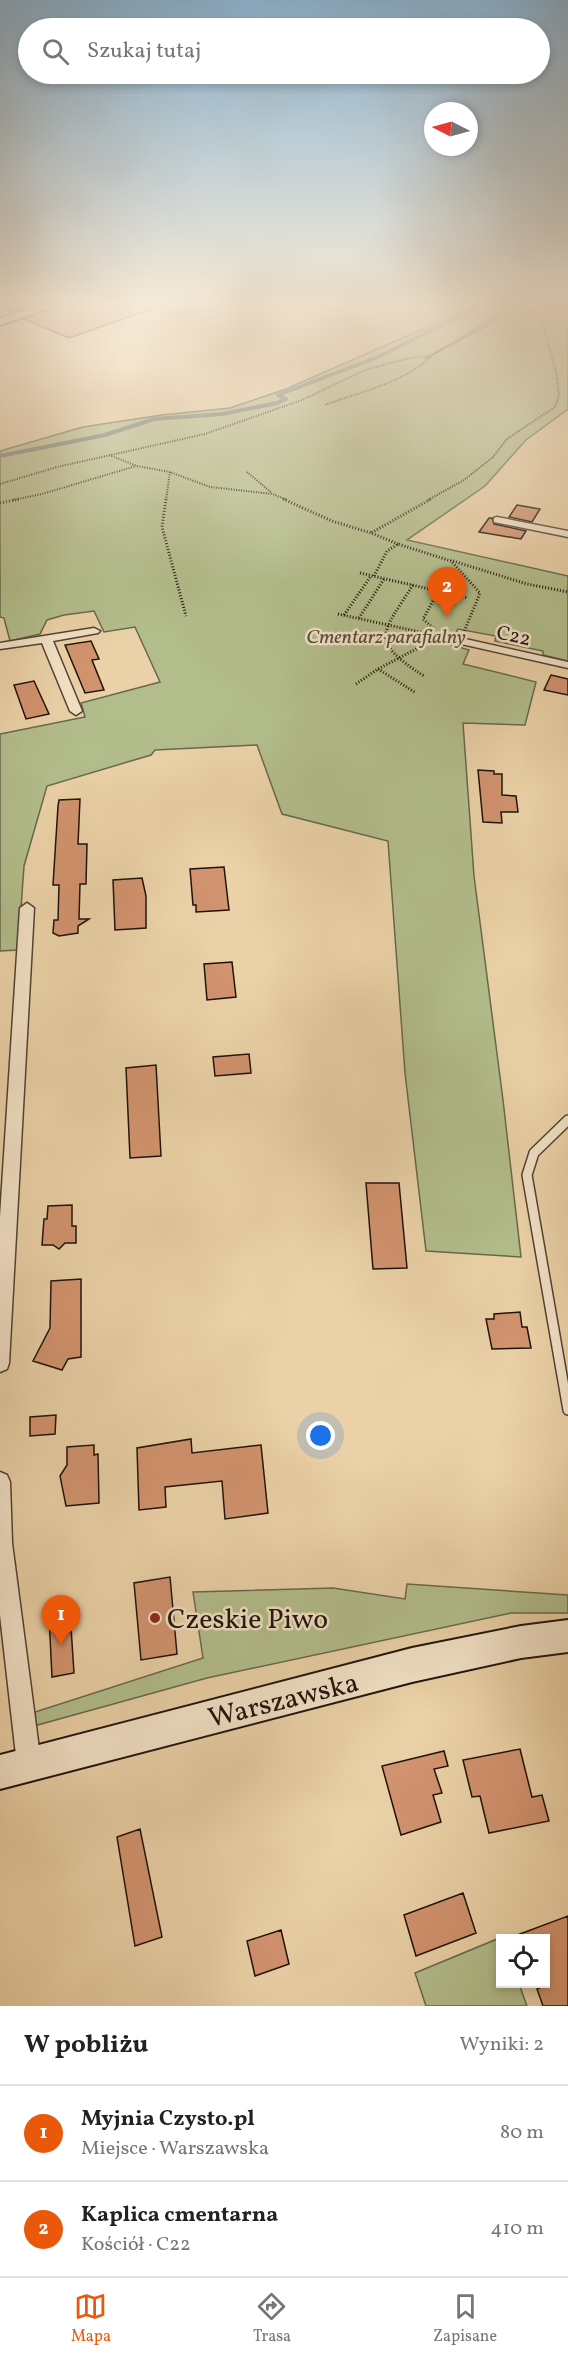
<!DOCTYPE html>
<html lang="pl">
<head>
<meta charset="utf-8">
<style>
	:root { --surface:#fff; --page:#f6f6f6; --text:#222; --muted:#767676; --line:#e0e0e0; --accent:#ea580c }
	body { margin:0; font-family:Vollkorn,serif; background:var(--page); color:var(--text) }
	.controls { position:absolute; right:18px; bottom:18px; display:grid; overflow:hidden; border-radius:0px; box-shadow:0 3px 9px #0003 }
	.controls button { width:54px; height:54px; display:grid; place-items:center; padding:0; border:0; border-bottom:2px solid var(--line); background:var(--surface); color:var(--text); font:30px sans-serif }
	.compass { position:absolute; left:424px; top:102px; width:54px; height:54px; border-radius:50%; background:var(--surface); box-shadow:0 3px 9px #0003; rotate:276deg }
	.you { position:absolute; left:321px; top:1436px; width:21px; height:21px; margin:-15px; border:4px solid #fff; border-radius:50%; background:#1a73e8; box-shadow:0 0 0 9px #1a73e833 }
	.badge { display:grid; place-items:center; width:39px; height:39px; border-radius:50%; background:var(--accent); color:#fff; font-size:20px; font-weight:700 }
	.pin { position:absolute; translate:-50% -50px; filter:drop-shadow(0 2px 3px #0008) }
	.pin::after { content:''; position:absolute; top:32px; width:21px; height:18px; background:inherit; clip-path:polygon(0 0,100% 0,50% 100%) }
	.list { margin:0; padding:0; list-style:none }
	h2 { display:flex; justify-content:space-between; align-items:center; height:78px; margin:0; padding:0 24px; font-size:26px }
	h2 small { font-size:20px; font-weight:400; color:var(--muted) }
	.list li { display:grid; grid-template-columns:39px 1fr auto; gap:18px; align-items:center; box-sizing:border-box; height:96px; padding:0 24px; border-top:2px solid var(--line) }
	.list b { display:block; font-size:22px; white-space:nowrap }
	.list p { margin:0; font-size:20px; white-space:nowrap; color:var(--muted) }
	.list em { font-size:20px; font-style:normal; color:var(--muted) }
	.icon { flex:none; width:33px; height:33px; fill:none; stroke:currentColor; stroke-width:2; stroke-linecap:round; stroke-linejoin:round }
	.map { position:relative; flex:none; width:568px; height:2006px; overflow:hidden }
	.search { position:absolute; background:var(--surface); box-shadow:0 3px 9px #0003; left:18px; right:18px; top:18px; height:66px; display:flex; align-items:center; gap:15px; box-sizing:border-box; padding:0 21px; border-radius:33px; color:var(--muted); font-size:22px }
	.sheet { height:270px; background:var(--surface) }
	nav { display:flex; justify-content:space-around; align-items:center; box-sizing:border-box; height:84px; border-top:2px solid var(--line); background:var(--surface); font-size:16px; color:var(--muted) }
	nav a { display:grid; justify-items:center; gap:3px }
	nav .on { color:var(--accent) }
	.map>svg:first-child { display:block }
	.green { fill:#b2bd8b; stroke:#68684c; stroke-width:1.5 }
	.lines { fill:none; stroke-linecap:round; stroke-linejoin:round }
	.stream { stroke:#6b7472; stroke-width:4 }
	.building { fill:#d2936f; stroke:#1e130e; stroke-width:1.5 }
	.lane-casing { stroke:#514234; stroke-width:12 }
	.street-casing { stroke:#514234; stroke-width:3 }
	.secondary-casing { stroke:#1e130e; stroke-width:4 }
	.path-far1 { stroke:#1e130e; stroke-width:2; stroke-dasharray:1 1.5; stroke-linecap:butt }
	.path { stroke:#1e130e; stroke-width:3; stroke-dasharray:1 2; stroke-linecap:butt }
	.lane { stroke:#f2e1c6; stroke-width:9 }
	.street { fill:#f2e1c6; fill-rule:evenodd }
	.secondary { fill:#f2e1c6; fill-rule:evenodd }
	.poi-dot { fill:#8f2418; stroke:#f2e1c6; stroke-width:2 }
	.labels { text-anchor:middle; stroke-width:5; stroke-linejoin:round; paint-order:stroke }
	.far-street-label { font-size:20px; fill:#1e130e; stroke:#f2e1c6 }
	.far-park-label { font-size:20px; font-style:italic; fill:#524e3a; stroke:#f2e1c6 }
	.near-poi-label { font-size:28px; fill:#1e130e; stroke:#f2e1c6; text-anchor:start }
	.near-street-label { font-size:28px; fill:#1e130e; stroke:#f2e1c6 }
</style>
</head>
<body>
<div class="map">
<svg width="568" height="2006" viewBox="0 0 568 2006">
	<rect width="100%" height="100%" fill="#ebd1a7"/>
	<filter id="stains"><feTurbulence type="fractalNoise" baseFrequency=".00333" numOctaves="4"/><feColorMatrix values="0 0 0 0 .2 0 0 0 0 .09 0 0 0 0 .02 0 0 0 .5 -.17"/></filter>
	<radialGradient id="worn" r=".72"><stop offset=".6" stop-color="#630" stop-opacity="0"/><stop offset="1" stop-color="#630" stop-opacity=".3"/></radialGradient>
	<path class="green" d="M482,303h29l-29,22 -57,34 61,-33 32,-23 16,10v-5l-5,-5h20l19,7v99l-42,31 -41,46 -78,54 161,36v85l-25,-6v-4l-48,-10 1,-5 -38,-7 -9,15 20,6 -6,14 73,18 -11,43 -62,-2 11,153 29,224 18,157 -95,-6 -21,-178 -17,-232 -106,-27 -25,-69 -102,5 -4,5 -104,31 -23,80 -6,84 -18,1v-217l85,-17 -4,-14 79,-21 -25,-55 -31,5 -10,-21 -30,4 -17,5 -7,14 -30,7 -6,-23 -4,-1v-166l83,-24 79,-12 68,-7 56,-19z
		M407,1584l161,11v18h-57l-304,65 -173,48 -2,-13 171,-55 -10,-66 140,-4 72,11z
		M502,1937l-2,47h19l8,22h-101l-11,-33z"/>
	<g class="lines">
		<path class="stream" d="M0,456l105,-21 49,-16 68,-5 55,-11 9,-4 -8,-4 100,-38 109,-54"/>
	</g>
	<path class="building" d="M0,303h40l-30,9 -10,-4z
		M66,303h94v3l-91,32 -45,-19z
		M517,505l23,4 -8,13 -23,-5z
		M489,518h3l2,6 32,7 -5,8 -42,-7z
		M91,641l8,18 -7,1 12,30 -19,3 -20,-48z
		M551,675l17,4v16l-24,-5z
		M34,681l15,33 -23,5 -12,-34z
		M478,770l16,1v3h8v21l14,1 2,16h-17l1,11 -19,-1z
		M80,799l-2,45h9l-1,40h-6l-1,35h10l-11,7v7l-19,3 -6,-3 1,-13h4l1,-35h-6l5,-79 1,-6z
		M224,867l5,43 -33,2v-7h-3l-3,-36z
		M142,878l4,18v32l-31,2 -2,-50z
		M232,962l4,35 -29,3 -3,-36z
		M249,1054l2,19 -36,3 -2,-19z
		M156,1065l5,91 -31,2 -4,-90z
		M366,1183h33l8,85 -34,1z
		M72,1205v21h4v17h-11l-6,6 -6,-4h-11l2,-26h3l1,-13z
		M81,1279v78l-13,2 -6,11 -29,-9 17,-33 1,-47z
		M520,1312l2,15h5l4,21 -39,1 -6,-30h8v-5z
		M56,1415l-1,19 -25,2v-19z
		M191,1439l1,14 69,-8 7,68 -43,6 -3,-38 -57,6 1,20 -27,3 -2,-62z
		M94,1445v10l4,-1 1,49 -33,3 -6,-30 7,-11v-18z
		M170,1577l7,77 -36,6 -7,-77z
		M70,1612l4,61 -22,4 -3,-61z
		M520,1749l12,48 10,-2 7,26 -60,12 -9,-37 -8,1 -9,-37z
		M444,1751l4,15 -14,3 8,24 -9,2 8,27 -40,13 -19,-69z
		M140,1829l22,108 -27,9 -18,-109z
		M463,1893l13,40 -60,23 -12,-41z
		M568,1916v90h-25l-6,-17 9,-4v-47l-34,-1z
		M281,1930l8,34 -34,12 -8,-35z"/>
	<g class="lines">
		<defs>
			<path id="lane" d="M568,1120l-34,33 -7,22 41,235"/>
			<path id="street" d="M497,517l71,14v6l-74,-15v-4z
				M94,628l6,3 -2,2 -45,8 29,70 -6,4 -6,-4 -28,-68 -42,6v-6z
				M452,636l116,26v6l-120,-27v-4z
				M27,903l7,5 -25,455 -2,6 -7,3v-155l20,-309z
				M0,1472l7,3 3,7 2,61 29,221 -4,8 -8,4 -8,-4 -4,-8 -17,-149z"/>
			<path id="secondary" d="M47,303h17l-64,22v-7z
				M568,1620v32l-47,6 -109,24 -412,107v-34l412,-107 109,-22z"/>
		</defs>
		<use href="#lane" class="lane-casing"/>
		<use href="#street" class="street-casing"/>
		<use href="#secondary" class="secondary-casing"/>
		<path class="path-far1" d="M325,405c34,-13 79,-22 105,-48
			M109,455l28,11 33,6 40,15 63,7 14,6
			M247,472l25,21
			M0,484l57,-17 148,-33 97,-34 63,-30 44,-12 21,-2 56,-31 30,-22
			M13,500l29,-6 94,-28
			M166,500l4,-28
			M428,500l36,-20 29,-23 14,-18 48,-32 4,-12 -3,-23 -15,-55 -8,-6"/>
		<path class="path" d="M166,499l-4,28 24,89
			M283,499l49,22 39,12
			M0,503l20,-4
			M398,544l-27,-11 60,-34
			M453,561l74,23 41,8
			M360,573l108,25
			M374,576l13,-25 11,-7 53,17 29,32 -16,39
			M413,585c-31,49 -45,55 11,91
			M433,601l-10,18 10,9
			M338,614l91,20
			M344,615l27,-39
			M359,618l25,-39
			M378,669l38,24
			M356,684l22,-15 61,-32"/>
		<use href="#lane" class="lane"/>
		<use href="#street" class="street"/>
		<use href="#secondary" class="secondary"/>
	</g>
	<linearGradient id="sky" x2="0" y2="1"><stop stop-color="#8ab4d3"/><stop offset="0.52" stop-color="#f6ead7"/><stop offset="1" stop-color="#f6ead7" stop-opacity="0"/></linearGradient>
	<rect width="568" height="584" fill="url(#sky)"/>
	<circle class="poi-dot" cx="155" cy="1618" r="6"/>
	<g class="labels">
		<g class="far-street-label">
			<text transform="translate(514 635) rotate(13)" y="7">C22</text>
		</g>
		<g class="far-park-label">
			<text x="386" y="643">Cmentarz parafialny</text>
		</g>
		<g class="near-poi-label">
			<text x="167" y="1628">Czeskie Piwo</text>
		</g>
		<g class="near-street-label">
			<text transform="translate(283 1699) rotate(-14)" y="10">Warszawska</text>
		</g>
	</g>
	<rect width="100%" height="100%" filter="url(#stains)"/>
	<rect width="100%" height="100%" fill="url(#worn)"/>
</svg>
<div class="controls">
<button><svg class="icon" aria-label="locate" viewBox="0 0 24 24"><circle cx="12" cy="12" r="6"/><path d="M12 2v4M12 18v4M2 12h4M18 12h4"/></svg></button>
</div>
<svg class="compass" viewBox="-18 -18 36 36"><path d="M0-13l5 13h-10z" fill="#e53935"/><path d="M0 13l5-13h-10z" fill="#767676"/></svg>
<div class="you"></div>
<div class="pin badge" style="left:61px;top:1645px">1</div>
<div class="pin badge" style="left:447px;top:617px">2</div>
<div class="search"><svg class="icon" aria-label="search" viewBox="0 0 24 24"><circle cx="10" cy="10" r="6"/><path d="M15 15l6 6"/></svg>Szukaj tutaj</div>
</div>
<section class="sheet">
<h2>W pobliżu<small>Wyniki: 2</small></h2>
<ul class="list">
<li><span class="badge">1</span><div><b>Myjnia Czysto.pl</b><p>Miejsce · Warszawska</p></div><em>80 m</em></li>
<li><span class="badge">2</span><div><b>Kaplica cmentarna</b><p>Kościół · C22</p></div><em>410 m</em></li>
</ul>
</section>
<nav>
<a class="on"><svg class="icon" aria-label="map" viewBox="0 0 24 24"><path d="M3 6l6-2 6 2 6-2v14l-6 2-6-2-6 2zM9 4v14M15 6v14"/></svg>Mapa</a>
<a><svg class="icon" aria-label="directions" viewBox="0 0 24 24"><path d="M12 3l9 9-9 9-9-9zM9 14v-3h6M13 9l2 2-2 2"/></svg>Trasa</a>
<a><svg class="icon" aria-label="saved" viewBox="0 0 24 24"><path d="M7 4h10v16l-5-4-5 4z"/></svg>Zapisane</a>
</nav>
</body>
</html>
